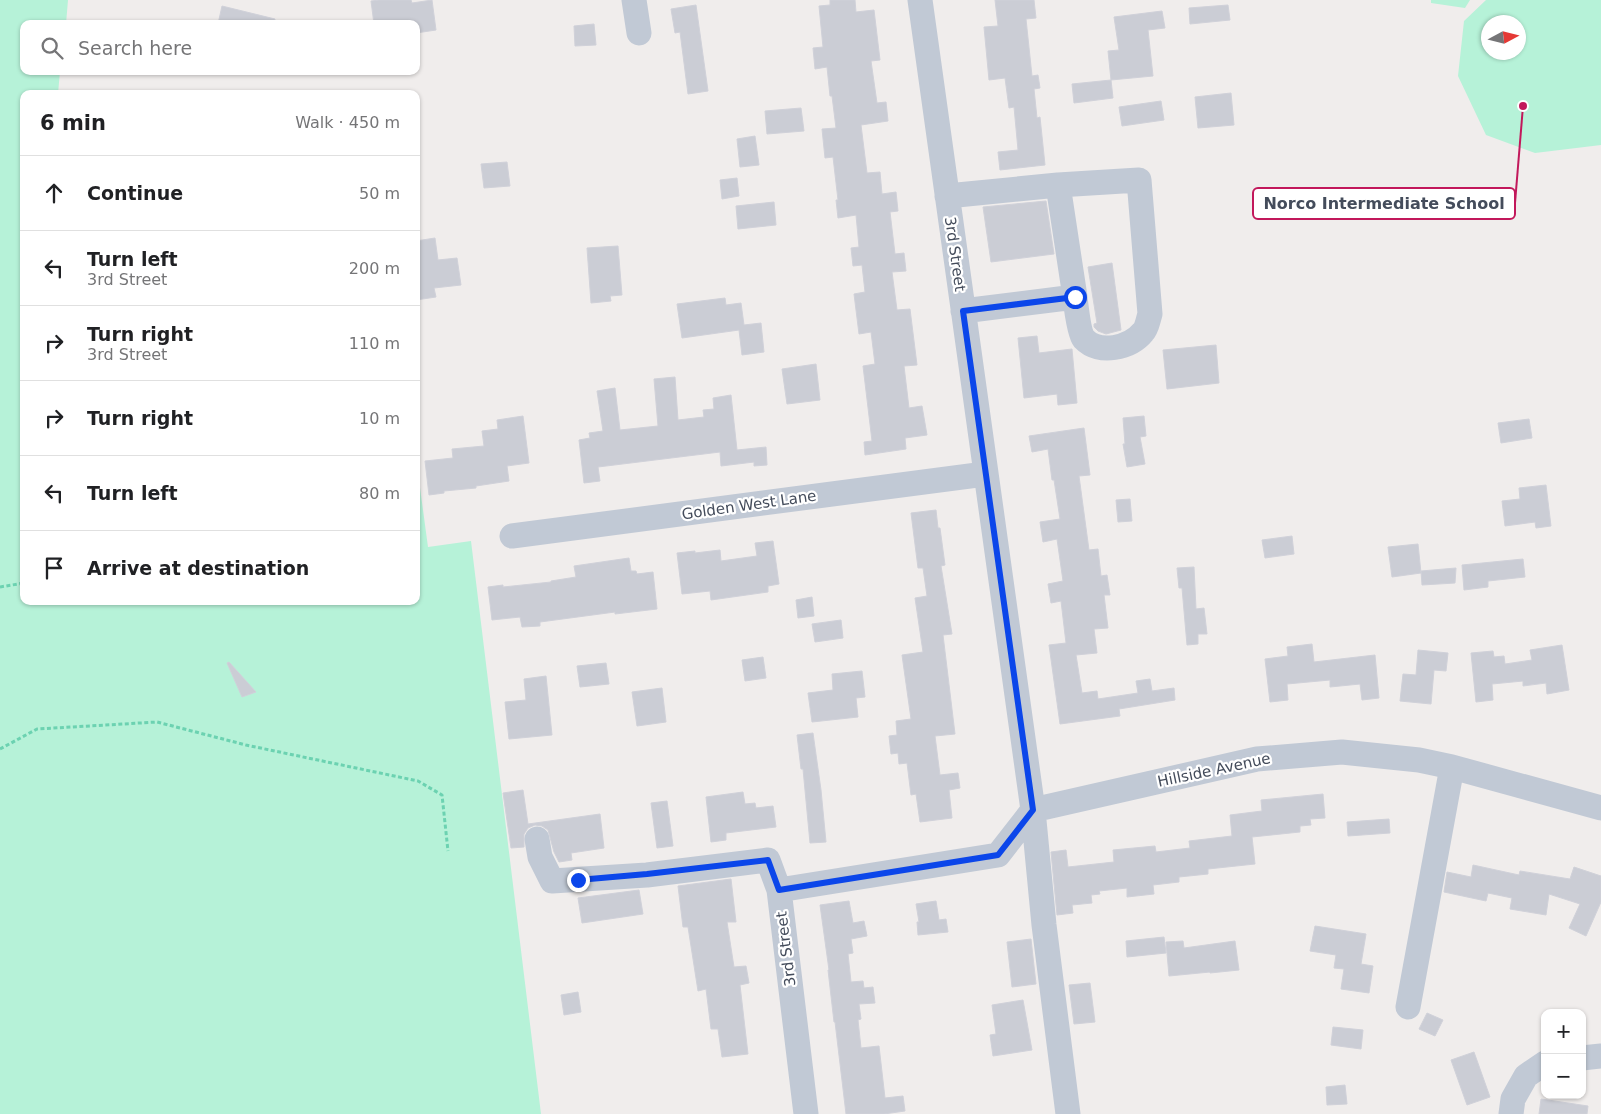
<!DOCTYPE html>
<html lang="en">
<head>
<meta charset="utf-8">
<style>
	:root { --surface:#fff; --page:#f2f2f2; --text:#202124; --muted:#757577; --line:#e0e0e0 }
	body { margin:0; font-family:"DejaVu Sans",sans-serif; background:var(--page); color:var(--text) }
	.controls { position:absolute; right:15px; bottom:15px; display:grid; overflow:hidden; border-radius:10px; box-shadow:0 1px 4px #0004 }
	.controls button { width:45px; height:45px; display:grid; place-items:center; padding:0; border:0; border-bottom:1px solid var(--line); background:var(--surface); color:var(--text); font:25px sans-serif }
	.compass { position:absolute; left:1481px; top:15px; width:45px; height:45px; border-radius:50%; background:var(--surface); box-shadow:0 1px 4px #0004; rotate:83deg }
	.stop { position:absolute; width:15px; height:15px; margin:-11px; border:4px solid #0b46ea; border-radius:50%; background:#fff }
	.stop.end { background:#0b46ea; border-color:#fff; box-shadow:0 1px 5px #0008 }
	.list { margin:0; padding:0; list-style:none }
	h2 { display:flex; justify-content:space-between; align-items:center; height:65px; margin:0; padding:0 20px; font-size:21px }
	h2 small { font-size:16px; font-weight:400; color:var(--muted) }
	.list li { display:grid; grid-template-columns:32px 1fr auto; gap:15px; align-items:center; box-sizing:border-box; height:75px; padding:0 20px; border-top:1px solid var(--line) }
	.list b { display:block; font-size:19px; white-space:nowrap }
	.list p { margin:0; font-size:16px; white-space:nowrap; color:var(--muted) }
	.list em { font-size:16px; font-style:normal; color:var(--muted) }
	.icon { flex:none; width:28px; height:28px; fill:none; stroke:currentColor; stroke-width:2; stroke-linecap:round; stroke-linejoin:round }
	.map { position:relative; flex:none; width:1601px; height:1114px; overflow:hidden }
	.search { position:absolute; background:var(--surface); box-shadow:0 1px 4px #0004; left:20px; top:20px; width:400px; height:55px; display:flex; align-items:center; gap:12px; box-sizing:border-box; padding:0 18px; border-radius:10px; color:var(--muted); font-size:19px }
	.panel { position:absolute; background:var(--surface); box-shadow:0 1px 4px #0004; left:20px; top:90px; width:400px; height:515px; border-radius:10px }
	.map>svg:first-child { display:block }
	.green { fill:#b6f2d8; fill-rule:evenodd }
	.building { fill:#cbcdd5; stroke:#d0d1d9 }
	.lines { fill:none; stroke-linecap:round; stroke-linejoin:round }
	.path { stroke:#6cd2b1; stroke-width:3; stroke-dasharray:4 2.5; stroke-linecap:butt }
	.minor { stroke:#c1c9d5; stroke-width:25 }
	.route { stroke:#0b46ea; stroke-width:6 }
	.labels { text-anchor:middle; stroke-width:4.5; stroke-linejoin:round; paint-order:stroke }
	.street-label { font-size:15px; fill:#444c5b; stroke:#fff }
	.leader { fill:none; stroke:#c2185b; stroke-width:2 }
	.callout-dot { fill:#c2185b; stroke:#fff; stroke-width:2 }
	.callout { fill:#fff; stroke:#c2185b; stroke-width:2 }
	.callout-label { font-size:16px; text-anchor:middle; font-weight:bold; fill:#444c5b }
</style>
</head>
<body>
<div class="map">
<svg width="1601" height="1114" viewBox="0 0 1601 1114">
	<rect width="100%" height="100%" fill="#f0edec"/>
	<path class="green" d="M0,0h68l-2,24h-42v47h36l-2,23h-34v507h392v-143l12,89 43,-6 70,573h-541z
		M1431,0h39l-5,8 -34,-5z
		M1486,0h115v145l-66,8 -49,-18 -28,-59 6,-55zM1518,22v30h-30v-30z"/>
	<path class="building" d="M379,0h32l1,3 20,-3 4,30 -20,3v-9h-42l-3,-23z
		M830,0h25l1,12 18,-2 6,50 -9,1 6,42 9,-1 2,19 -27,4 6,48 13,-1 2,22 14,-2 2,19 -8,1 5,42 9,-1 2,18 -14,1 5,38 13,-1 7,56 -13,1 5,42 13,-2 5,29 -22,3 1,11 -41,6 -1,-13 8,-1 -9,-75 12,-2 -4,-32 -12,2 -5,-40 11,-2 -3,-27 -9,1 -2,-18 8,-1 -3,-32 -18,3 -2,-18h2l-5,-43 -8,1 -3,-29 14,-1 -4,-32h-2l-3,-29 -12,2 -2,-21 10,-1 -4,-41 11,-1z
		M995,0h39l2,18 -10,1 6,57 6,-1 2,13 -6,1 3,29 3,-1 5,48 -45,5 -2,-18 20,-2 -4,-43 -5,1 -4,-30 -16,2 -5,-53 14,-1z
		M696,5l12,86 -20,3 -8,-62 -5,1 -4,-24z
		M1228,5l2,15 -40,4 -1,-16z
		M222,6l53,13 -1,5h-56z
		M1162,11l3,17 -17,2 5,46 -42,4 -3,-29 11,-1 -5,-33z
		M594,24l2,21 -21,1 -1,-20z
		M1111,80l2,18 -39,5 -2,-19z
		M1231,93l3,32 -36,3 -3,-31z
		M1161,101l3,19 -42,6 -3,-19z
		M801,108l3,23 -37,3 -2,-23z
		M755,136l4,29 -19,2 -3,-28z
		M507,162l3,24 -26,2 -3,-24z
		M737,178l2,18 -17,3 -2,-19z
		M1046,201l8,53 -63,8 -8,-55z
		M774,202l2,23 -38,4 -2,-23z
		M435,238l3,22 19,-2 4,27 -27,3 2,9 -20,3v-59z
		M618,246l4,49 -12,1 1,5 -20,2 -4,-55z
		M1112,263l9,67 -15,4 -8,-3 -4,-4v-3l3,-1 -9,-56z
		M725,298l1,7 15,-2 3,22 17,-2 3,29 -22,3 -3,-25 -57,8 -5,-34z
		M1037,336l2,17 33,-4 5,54 -19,2 -1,-11 -33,4 -6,-60z
		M1216,345l3,38 -52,6 -4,-39z
		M816,364l4,36 -33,4 -5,-35z
		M675,377l3,43 26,-3 -1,-7 11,-1 -1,-11 18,-3 6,55 29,-3 1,18 -13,1v-4l-33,4 -1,-14 -122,15 2,14 -16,2 -5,-43 11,-2 -1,-5 14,-2 -6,-40 18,-3 5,42 38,-4 -4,-47z
		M523,416l6,47 -22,3 2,15 -33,5v2l-32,3v2l-15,2 -4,-34 28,-3 -1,-9 32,-3 -2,-15 16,-2 -1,-9z
		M1144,416l2,20 -6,1 5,27 -18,3 -4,-23h2l-2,-26z
		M1529,419l3,19 -31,5 -3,-20z
		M1084,428l6,47 -11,1 10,74 9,-1 3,27 6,-1 3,20h-6l4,33 -14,1 3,24 -21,2 6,38 15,-2 1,8 40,-6 -2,-12 14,-2 2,12 22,-3 1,12 -56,9 1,7 -60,8 -11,-79 17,-2 -5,-42 -10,2 -3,-19 15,-3 -6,-42 -14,3 -3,-20 20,-3 -6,-39h-2l-4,-31 -16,3 -3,-16z
		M1546,485l5,41 -15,2 -1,-6 -30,4 -3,-25 18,-2 -1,-11z
		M1130,499l2,22 -14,1 -2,-22z
		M936,510l2,18h2l5,37 -4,1 11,68 -9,1 12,99 -20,2 5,39 18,-2 2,15 -11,2 3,28 -32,4 -4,-28 -5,1 -4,-32 -8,1 -1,-11 -7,1 -2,-18 8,-1 -1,-14 15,-2 -9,-64 21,-3 -8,-54 12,-2 -4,-28h-5l-7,-55z
		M1292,536l2,18 -29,4 -3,-18z
		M773,541l6,43 -11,2v6l-57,8 -1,-9 -28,3 -5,-41 18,-2v2l25,-3 1,11 36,-5 -2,-13z
		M1418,544l3,29 -29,4 -4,-30z
		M629,558l2,13h5l1,3 16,-2 4,37 -42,5v-2l-75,10v4l-18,1 -2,-10 -28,3 -4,-33 15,-2v2l48,-5v-1l25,-4 -2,-11z
		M1523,559l2,18 -37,4v6l-24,3 -2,-25z
		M1194,567l2,42 8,-1 3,26h-9v10l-11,1 -5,-57h-3l-2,-20z
		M1456,568l-1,15 -33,2 -1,-14z
		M812,597l2,19 -16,2 -2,-18z
		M841,620l2,18 -28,4 -3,-18z
		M1312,644l2,18 61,-7 4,43 -17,2 -2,-16 -30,3v-7l-43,4 1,16 -18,2 -5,-43 23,-3 -1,-9z
		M1562,645l7,45 -22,4 -1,-11 -23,3v-5l-31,3 1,16 -17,2 -5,-49 22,-2 1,6 10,-1 1,8 27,-4 -2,-10z
		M1418,650l30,3 -2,18 -12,-1 -3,34 -31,-3 3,-27 13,1z
		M763,657l3,21 -21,3 -3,-21z
		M229,662l27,30 -14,5 -15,-34z
		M606,663l3,21 -29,3 -3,-21z
		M862,671l3,26 -9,1 2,19 -46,5 -4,-29 25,-3 -1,-16z
		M546,676l6,59 -43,4 -4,-37 21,-2 -2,-21z
		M662,688l4,34 -29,4 -5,-34z
		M813,733l8,57 5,52 -16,1 -7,-74h-2l-4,-34z
		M523,790l5,34 72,-10 4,34 -33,5 1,7 -13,2 -5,-10 -6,-22 -6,-4 -7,-1 -7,3 -4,6v13l-13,1 -8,-55z
		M743,792l2,12 10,-1 1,5 17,-2 3,21 -50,6v7l-15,2 -5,-45z
		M1323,794l2,24 -15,1 1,6 -11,1v6l-48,5 3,27 -47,5v5l-29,3v5l-26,3 1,9 -27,3v-9l-28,3 1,3 -9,1 1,8 -20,2 1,8 -16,2 -6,-63 15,-2 2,17 46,-5 -1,-12 42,-4 1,6 34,-4 -1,-7 43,-5 -2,-21 32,-4 -1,-11z
		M667,801l6,45 -16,2 -6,-45z
		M1389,819l1,14 -42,3 -1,-14z
		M1473,865l46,10 1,-4 50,8 4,-12 27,9v26l-15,34 -17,-8 11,-24 -31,-10 -3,21 -36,-6 2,-11 -24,-5 -2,8 -42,-9 3,-20 24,5z
		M731,879l5,43h-9l7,45 12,-1 3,17 -9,2 8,69 -26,3 -4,-28h-7l-5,-40 -8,2 -10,-64h-5l-5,-41z
		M639,890l4,24 -61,9 -4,-25z
		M849,901l4,22 11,-2 3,15 -16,3 2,14 -5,1 3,28 12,-1 1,7 9,-1 2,16 -16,1 2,15 -3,1 3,28 18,-2 6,52 18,-2 2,15 -21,3h-38l-11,-92h-1l-6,-52h1l-9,-65z
		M936,901l3,19 7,-1 2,13 -30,3 -1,-13h2l-3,-18z
		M1315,926l51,8 -5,30 12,2 -4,27 -28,-4 3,-20 -10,-1 2,-13 -26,-4z
		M1164,937l2,16 -39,4 -1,-16z
		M1031,939l5,45 -24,3 -5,-45z
		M1183,941l1,7 51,-7 4,29 -29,3v-1l-41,4 -3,-34z
		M1090,983l5,39 -21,2 -5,-39z
		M578,992l3,20 -17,3 -3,-20z
		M1023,1000l9,50 -39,6 -3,-21 6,-1 -4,-29z
		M1427,1013l16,7 -8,16 -16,-7z
		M1333,1027l30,3 -2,19 -30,-4z
		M1474,1052l16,45 -23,8 -16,-45z
		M1345,1085l2,19 -20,1 -1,-18z
		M1541,1099l47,7 -1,8h-48z"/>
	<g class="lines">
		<path class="path" d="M0,587l24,-4
			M0,749l37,-20 120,-7 89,23 172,36 24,14 6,56"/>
		<path class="minor" d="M634,0l5,33
			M920,0l113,810 11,115 24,189
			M1058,185l81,-5 11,134c-2,6 -3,14 -7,18 -13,16 -44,23 -59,7 -5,-6 -8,-33 -9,-42
			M947,196l111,-11 17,112 -112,14
			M512,536l473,-62
			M1033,810l224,-51 85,-7 77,8 33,7 149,41
			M537,839l3,18 12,24 95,-6 121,-15 11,30
			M1408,1007l44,-240
			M1582,1058l19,-2
			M806,1114l-27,-224 219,-35 35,-45
			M1511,1114l2,-15 13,-23 19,-13"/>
	</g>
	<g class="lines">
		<path class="route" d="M578,880l69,-6 121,-14 11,30 219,-35 35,-45 -70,-499 112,-14"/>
	</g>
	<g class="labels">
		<g class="street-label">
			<text transform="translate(955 254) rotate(82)" y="5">3rd Street</text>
			<text transform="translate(749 505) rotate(-8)" y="5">Golden West Lane</text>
			<text transform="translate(1214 770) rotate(-12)" y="5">Hillside Avenue</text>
			<text transform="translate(786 949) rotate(-97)" y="5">3rd Street</text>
		</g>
	</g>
	<path class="leader" d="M1523 106L1515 203"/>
	<circle class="callout-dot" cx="1523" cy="106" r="5"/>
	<rect class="callout" x="1253" y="188" width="262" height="31" rx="5"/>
	<g class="callout-label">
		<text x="1384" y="209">Norco Intermediate School</text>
	</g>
</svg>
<div class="controls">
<button>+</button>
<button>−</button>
</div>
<svg class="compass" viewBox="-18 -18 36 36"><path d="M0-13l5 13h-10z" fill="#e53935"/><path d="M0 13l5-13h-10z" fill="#757577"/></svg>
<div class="stop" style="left:1075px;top:297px"></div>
<div class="stop end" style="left:578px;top:880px"></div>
<div class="search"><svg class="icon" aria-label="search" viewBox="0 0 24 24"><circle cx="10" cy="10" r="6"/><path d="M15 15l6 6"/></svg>Search here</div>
<section class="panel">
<h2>6 min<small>Walk · 450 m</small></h2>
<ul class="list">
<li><svg class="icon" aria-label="ahead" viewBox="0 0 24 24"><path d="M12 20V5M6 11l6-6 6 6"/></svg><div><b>Continue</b></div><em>50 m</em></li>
<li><svg class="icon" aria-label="left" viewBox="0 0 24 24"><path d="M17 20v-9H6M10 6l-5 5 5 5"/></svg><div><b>Turn left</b><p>3rd Street</p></div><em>200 m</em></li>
<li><svg class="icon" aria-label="right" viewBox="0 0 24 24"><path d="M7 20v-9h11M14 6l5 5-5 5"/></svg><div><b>Turn right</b><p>3rd Street</p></div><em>110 m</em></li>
<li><svg class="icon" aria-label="right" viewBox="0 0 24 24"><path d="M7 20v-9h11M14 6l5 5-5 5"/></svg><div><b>Turn right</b></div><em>10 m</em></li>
<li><svg class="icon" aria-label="left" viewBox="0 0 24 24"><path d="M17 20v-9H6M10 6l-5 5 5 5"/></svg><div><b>Turn left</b></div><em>80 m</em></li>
<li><svg class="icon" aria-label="arrive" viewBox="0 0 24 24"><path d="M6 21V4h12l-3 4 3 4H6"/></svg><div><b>Arrive at destination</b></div></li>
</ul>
</section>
</div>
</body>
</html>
